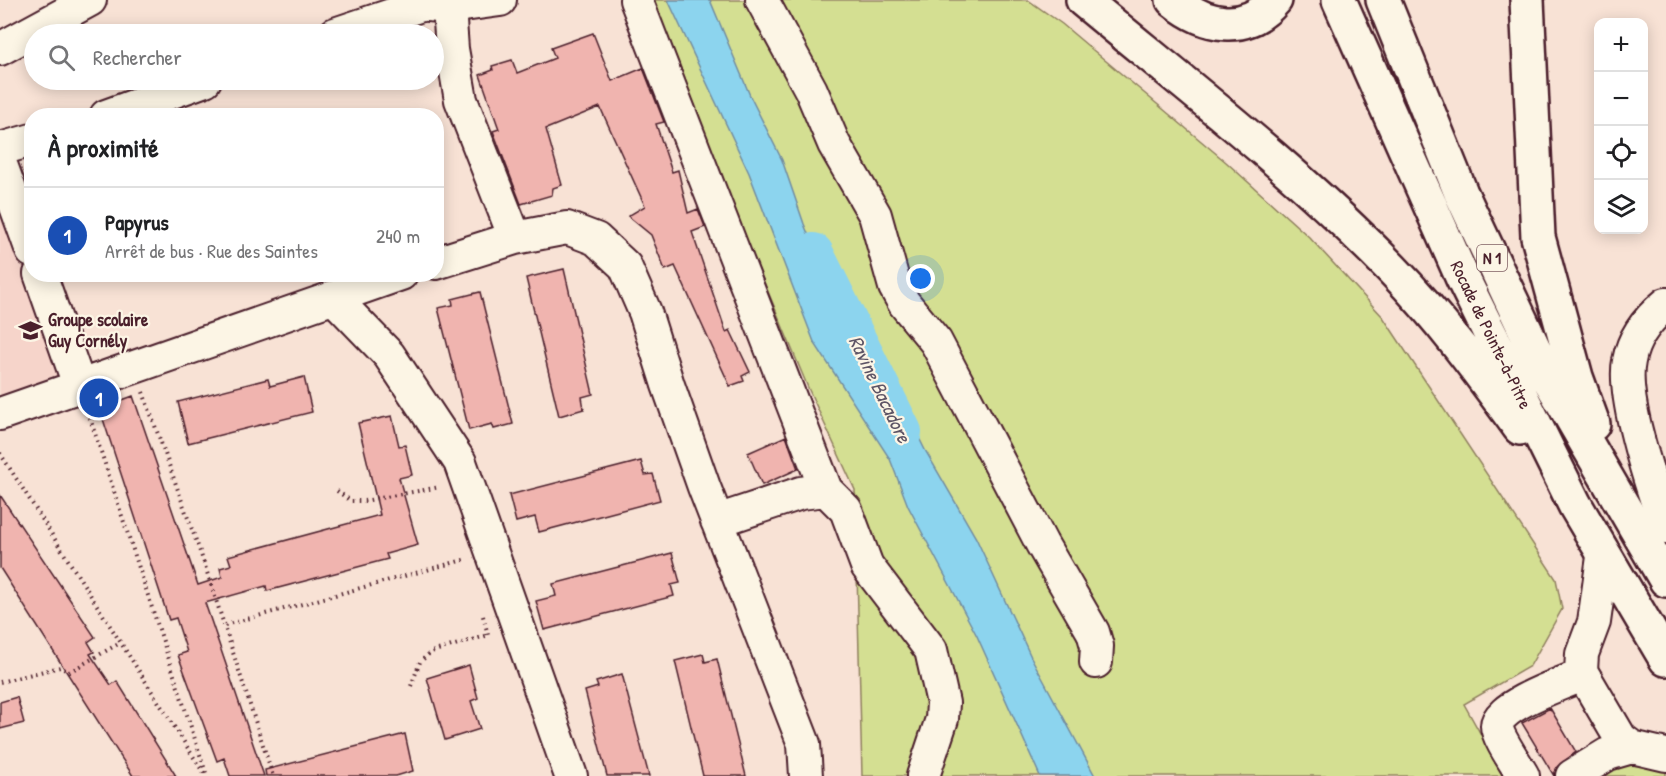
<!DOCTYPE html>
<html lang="fr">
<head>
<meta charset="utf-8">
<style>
	:root { --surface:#fff; --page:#f6f6f6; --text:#202124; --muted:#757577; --line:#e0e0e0; --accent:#4a1f2b }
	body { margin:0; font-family:"Patrick Hand",sans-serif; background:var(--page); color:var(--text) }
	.controls { position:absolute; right:18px; top:18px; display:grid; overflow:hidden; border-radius:12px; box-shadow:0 3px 15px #0003 }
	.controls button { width:54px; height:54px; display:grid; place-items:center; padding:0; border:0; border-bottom:2px solid var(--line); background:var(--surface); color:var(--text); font:30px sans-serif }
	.you { position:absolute; left:921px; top:279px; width:21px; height:21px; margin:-15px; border:4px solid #fff; border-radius:50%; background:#1a73e8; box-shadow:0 0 0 9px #1a73e833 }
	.badge { display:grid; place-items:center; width:39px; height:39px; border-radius:50%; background:var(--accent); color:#fff; font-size:20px; font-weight:700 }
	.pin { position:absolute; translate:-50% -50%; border:3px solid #fff; box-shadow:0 2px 6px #0006 }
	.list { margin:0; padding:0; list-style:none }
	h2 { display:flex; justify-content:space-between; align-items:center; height:78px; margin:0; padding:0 24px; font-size:26px }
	h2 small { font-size:20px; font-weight:400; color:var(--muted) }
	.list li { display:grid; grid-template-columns:39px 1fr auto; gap:18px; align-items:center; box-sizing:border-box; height:96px; padding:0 24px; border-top:2px solid var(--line) }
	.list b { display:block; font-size:22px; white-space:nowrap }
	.list p { margin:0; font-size:20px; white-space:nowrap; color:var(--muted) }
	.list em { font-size:20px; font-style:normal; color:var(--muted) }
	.icon { flex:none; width:33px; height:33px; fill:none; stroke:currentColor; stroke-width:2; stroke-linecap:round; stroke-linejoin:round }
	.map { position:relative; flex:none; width:1666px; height:776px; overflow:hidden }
	.search { position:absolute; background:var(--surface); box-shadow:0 3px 15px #0003; left:24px; top:24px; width:420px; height:66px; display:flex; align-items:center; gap:15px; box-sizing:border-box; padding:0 21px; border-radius:33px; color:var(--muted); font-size:22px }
	.panel { position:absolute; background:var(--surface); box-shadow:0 3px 15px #0003; left:24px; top:108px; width:420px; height:174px; border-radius:24px }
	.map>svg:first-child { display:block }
	.built { fill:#f6d4ca }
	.green { fill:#d4df92; stroke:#8f7f5e; stroke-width:1.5 }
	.water { fill:#8cd4ee; stroke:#728ca0; stroke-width:1.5 }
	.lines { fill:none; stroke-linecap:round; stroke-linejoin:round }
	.river { stroke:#8cd4ee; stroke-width:42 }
	.building { fill:#f0b4af; stroke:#4a1f2b; stroke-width:1.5 }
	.minor-casing { stroke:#4a1f2b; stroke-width:36 }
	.highway-casing { stroke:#4a1f2b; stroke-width:38 }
	.path { stroke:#4a1f2b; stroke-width:4; stroke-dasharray:1.5 4.5; stroke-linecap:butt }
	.minor { stroke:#fcf5e5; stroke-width:32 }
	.highway { stroke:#fcf5e5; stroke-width:33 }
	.labels { text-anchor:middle; stroke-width:4.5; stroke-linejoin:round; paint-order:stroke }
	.shield { fill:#fcf5e5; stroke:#7f5f63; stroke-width:1.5 }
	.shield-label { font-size:16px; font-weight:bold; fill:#4a1f2b }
	.poi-label { font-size:18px; font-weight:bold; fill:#4a1f2b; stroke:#fcf5e5; text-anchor:start }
	.street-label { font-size:18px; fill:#4a1f2b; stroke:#fcf5e5 }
	.water-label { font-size:20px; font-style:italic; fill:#5e5566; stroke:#fcf5e5 }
</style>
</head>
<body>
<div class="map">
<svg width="1666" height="776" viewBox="0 0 1666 776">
	<rect width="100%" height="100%" fill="#f8e2d5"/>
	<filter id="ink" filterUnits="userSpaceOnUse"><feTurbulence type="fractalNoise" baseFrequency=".0167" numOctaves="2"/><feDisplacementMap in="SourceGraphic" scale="12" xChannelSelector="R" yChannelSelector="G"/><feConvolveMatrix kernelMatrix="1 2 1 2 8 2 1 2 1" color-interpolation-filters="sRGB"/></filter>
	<g filter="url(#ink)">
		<path class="built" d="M0,162l79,223 -79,29z"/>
		<path class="green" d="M652,0h376l34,24 164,138 83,75 74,80 173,262 6,30 -32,57 -66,38 40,72h-642l-7,-286 -46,-100 -158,-379z
			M1613,765l53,1v10h-72z"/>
		<path class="water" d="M668,0h42l41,98 31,62 22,64 34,82 38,75 17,4 32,65 51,88 55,119 64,119h-55l-63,-140 -69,-130 -18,-47 -76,-117 -65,-169z"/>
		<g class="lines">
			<path class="river" d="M813,254l88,178"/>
		</g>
		<path class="building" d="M593,33l19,48 31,-13 21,54 -8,2 16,48 6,-2 10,43 10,-4 7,18 -13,5 34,100 4,-2 20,42 -8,4 2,5 -14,5 -55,-120 -10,4 -14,-35 -23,-19 17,-10 -45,-99 -54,22 16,56 -9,3 -1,7 -31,9 -28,-73 6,-2 -19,-54 13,-5 -1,-4 20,-6 5,13 38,-15 -4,-10z
			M564,269l29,125 -11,3 2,12 -25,7 -33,-138z
			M480,292l33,132 -19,5 -2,-5 -23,6 -31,-122 15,-3 -1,-6z
			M304,377l8,35 -124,31 -10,-41 90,-23 2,7z
			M133,396l65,189 24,-8 -2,-9 11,-3 -3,-9 152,-41 -22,-92 34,-7 7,30 6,-1 7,30 -13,3 19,67 -32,9 2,5 -121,32 -1,-5 -61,17 59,173h-34l-6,-18 -7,3 -39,-106 9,-3 -11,-34 -7,2 -67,-204 7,-2 -3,-8z
			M786,436l12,33 -36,16 -14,-32z
			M641,461l4,14 8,-1 7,26 -121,32 -4,-15 -19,5 -7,-27z
			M0,495l95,142 -7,5 6,10 -4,2 21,31 6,-4 59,95h-43l-133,-208z
			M672,553l8,30 -9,2 3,11 -130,34 -8,-29 20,-5 -3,-12z
			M703,654l2,8 12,-3 29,117h-43l-28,-115z
			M469,665l9,33 -7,3 9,28 -35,11 -18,-62z
			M622,674l27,102h-42l-22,-85 13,-4 -2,-5z
			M17,697l7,26 -24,6v-27z
			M1550,708l26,44 -19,15 -3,9 -32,-53z
			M405,734l8,37 -17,5h-130l-1,-6z"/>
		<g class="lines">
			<defs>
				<path id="minor" d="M636,0l190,490
					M762,0l49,90 23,54 41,71 20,72 9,16 32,39 106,202 51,88 4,14 -1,16
					M428,5l21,2 51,-7
					M449,7l3,42 9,51 54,138
					M335,34l101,-34
					M0,49l90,-49
					M106,116l99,-36
					M0,149l32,-9
					M0,162l32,89
					M436,263l79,-25 52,-10 29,11 29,27 20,46 23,73 36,102 100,257 2,32
					M40,274l39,111
					M333,297l56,58 71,107 111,314
					M1666,304c-17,14 -33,34 -37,57 -8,37 24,130 37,167
					M0,414l401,-140
					M717,521l84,-28 25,-3 20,20 21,56 64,84 12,53 -1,16 -19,57
					M1603,557l-9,65 -12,32 -1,17 40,68 11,8 34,8
					M1523,776c-6,-11 -26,-39 -26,-50 -1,-19 61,-41 78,-48l6,-7
					M1572,776l36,-22 24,-7"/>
				<path id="highway" d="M1083,0c105,87 214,171 309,269 48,49 88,104 128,159
					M1173,0c32,26 72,35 102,0
					M1339,0l124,279 112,226 91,154
					M1383,0l78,193 83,177 122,210
					M1527,0l11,237 38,140 17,47"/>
			</defs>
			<use href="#minor" class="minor-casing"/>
			<use href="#highway" class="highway-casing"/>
			<path class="path" d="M143,392l61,171 69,213
				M88,412l119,364
				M0,453l205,322
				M337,491l14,10h13l76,-14
				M483,616l5,19
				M225,625l242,-66
				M0,682l60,-15 9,5 51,-29
				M411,686l9,-24 11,-10 58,-17"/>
			<use href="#minor" class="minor"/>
			<use href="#highway" class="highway"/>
		</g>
	</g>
	<defs>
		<symbol id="school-bare" viewBox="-9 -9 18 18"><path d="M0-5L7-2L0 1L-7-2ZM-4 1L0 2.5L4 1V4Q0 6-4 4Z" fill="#4a1f2b" stroke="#fcf5e5" stroke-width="2.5" paint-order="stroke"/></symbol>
	</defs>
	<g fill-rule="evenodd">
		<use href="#school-bare" x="14" y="314" width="33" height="33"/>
	</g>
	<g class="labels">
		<rect class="shield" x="1477" y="245" width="30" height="26" rx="4.5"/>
		<g class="shield-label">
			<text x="1492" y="264">N 1</text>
		</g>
		<g class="poi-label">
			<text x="48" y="326">Groupe scolaire<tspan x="48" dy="21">Guy Cornély</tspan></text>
		</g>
		<g class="street-label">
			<text transform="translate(1491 335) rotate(64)" y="6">Rocade de Pointe-à-Pitre</text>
		</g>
		<g class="water-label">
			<text transform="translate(880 389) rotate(64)" y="7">Ravine Bacadore</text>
		</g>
	</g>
</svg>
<div class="controls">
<button>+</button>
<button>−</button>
<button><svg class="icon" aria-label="locate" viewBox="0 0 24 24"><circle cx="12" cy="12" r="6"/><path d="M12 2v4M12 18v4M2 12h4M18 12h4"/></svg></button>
<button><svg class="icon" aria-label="layers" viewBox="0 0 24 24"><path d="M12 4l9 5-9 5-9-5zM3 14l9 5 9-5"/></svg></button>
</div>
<div class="you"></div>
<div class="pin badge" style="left:99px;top:398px;background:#1a4fb4">1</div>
<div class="search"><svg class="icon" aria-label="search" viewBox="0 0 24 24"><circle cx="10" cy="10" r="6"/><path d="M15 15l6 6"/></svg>Rechercher</div>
<section class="panel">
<h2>À proximité<small></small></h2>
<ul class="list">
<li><span class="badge" style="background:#1a4fb4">1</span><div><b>Papyrus</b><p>Arrêt de bus · Rue des Saintes</p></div><em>240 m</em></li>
</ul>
</section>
</div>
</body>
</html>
